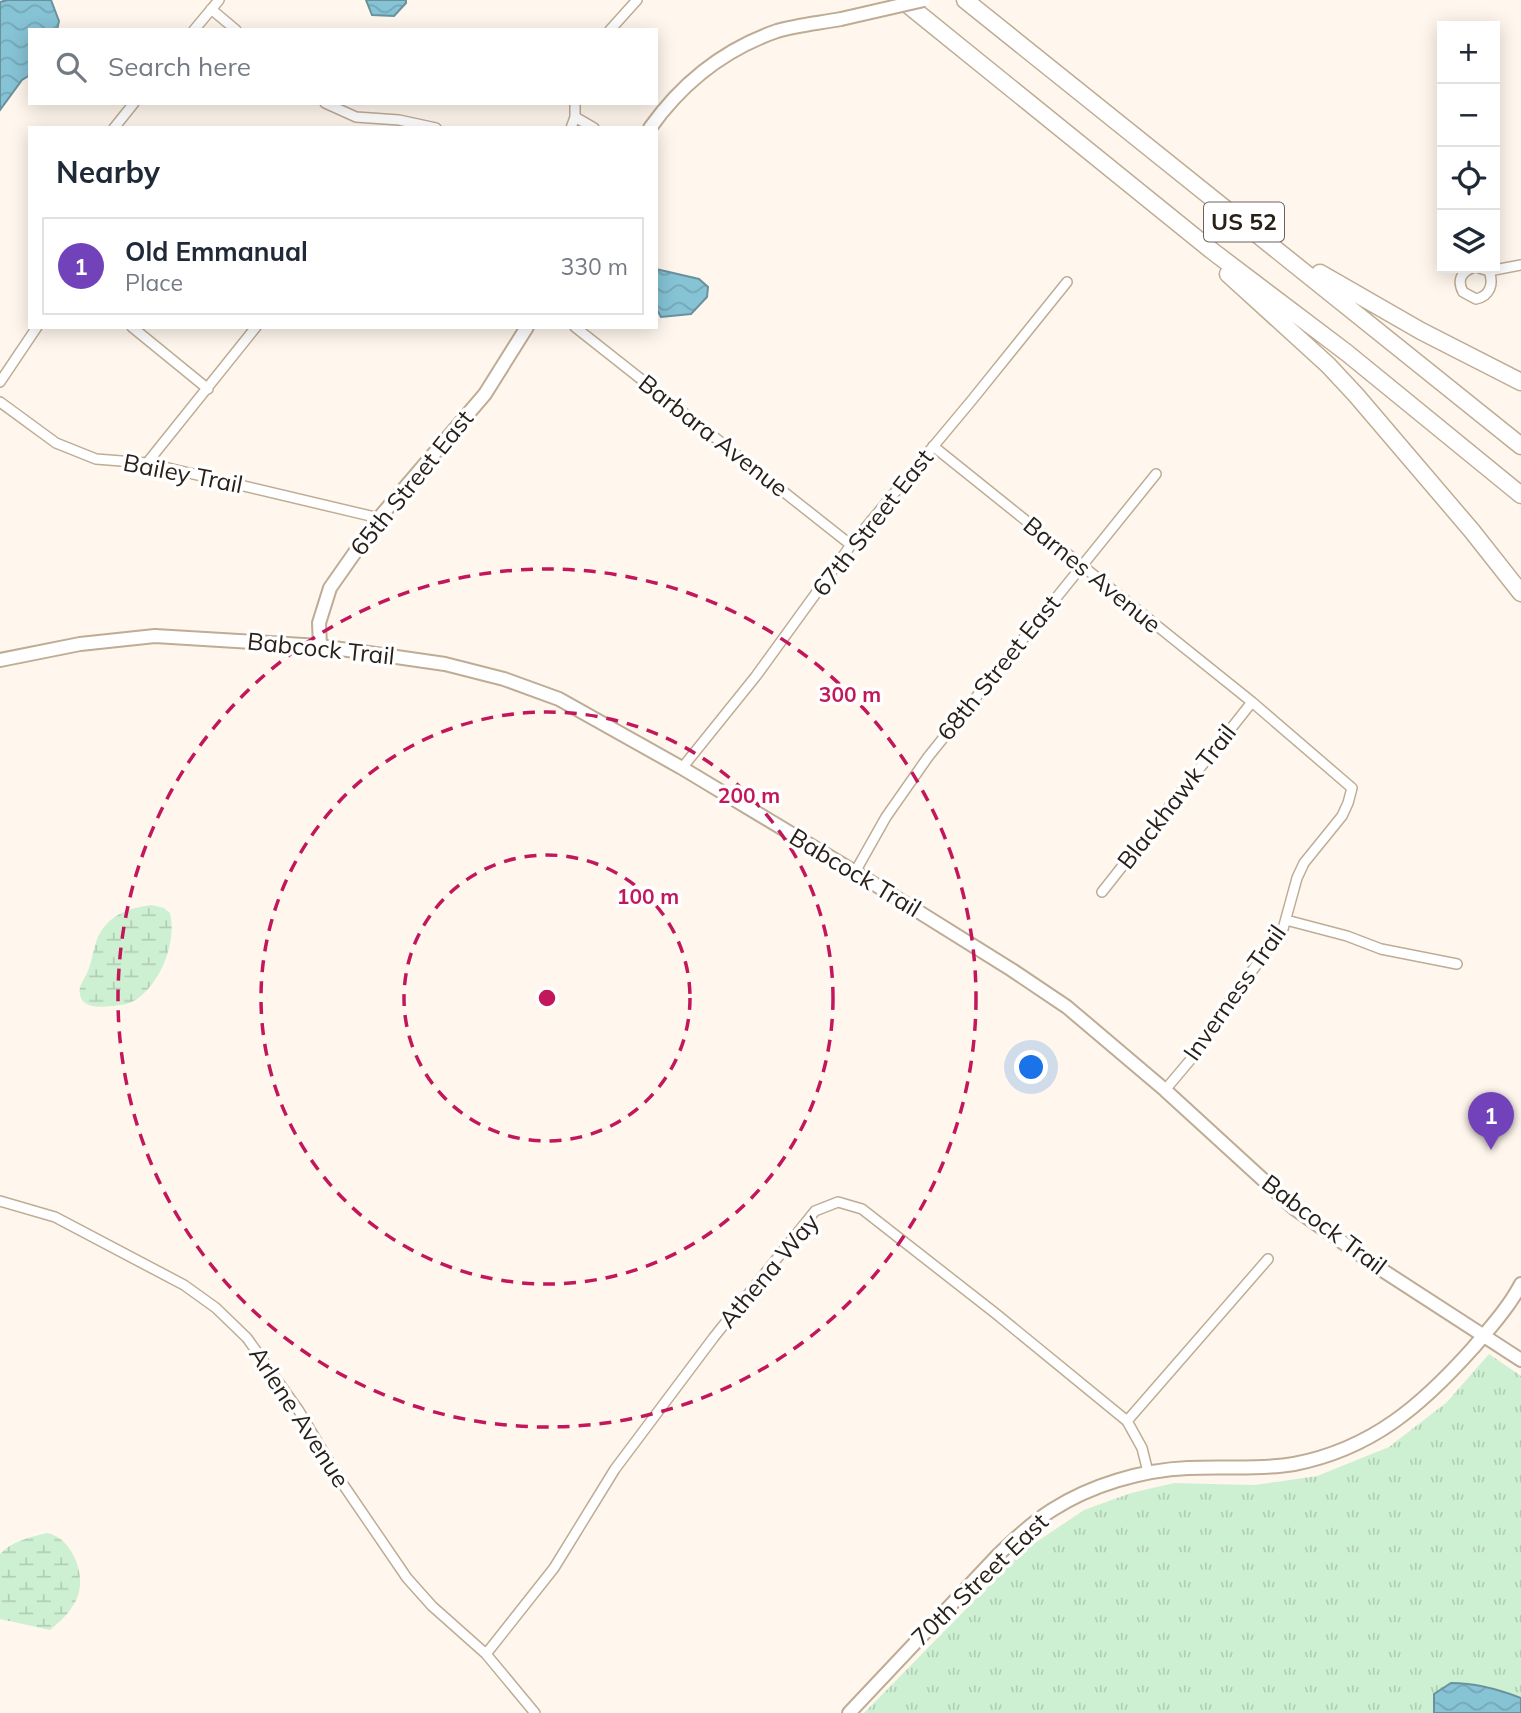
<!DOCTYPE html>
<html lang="en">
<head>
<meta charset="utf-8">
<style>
	:root { --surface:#fff; --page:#f2f2f3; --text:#1f2937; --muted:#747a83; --line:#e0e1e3; --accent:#7242ba }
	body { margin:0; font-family:Mulish,sans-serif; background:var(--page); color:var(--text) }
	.controls { position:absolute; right:21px; top:21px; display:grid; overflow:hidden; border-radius:0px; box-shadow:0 4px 18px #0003 }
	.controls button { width:63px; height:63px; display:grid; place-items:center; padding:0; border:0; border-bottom:2px solid var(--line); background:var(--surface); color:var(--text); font:35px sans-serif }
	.you { position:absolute; left:1032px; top:1068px; width:24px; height:24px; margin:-18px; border:5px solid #fff; border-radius:50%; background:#1a73e8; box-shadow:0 0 0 10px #1a73e833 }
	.badge { display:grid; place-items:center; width:46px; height:46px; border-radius:50%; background:var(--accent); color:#fff; font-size:23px; font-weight:700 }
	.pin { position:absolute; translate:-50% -58px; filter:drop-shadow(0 2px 4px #0008) }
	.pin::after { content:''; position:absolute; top:37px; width:24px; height:21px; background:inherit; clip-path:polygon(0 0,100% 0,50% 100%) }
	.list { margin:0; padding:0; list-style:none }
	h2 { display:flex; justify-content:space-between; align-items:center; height:91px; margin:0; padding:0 28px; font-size:30px }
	h2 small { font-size:23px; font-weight:400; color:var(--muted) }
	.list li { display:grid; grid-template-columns:46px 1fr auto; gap:21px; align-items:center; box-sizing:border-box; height:98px; margin:0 14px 14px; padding:0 14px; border:2px solid var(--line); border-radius:0px }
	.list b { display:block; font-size:26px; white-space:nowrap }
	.list p { margin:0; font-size:23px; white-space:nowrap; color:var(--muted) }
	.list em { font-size:23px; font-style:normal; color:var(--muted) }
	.icon { flex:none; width:38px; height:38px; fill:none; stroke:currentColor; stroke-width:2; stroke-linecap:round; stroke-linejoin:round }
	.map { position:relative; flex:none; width:1521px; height:1713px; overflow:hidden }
	.search { position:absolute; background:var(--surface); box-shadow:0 4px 18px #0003; left:28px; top:28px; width:630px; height:77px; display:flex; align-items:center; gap:18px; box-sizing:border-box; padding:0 24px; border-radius:0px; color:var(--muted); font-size:26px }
	.panel { position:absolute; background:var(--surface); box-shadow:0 4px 18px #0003; left:28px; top:126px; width:630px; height:203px; border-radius:0px }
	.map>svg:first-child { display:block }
	.grass { fill:url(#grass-tufts) }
	.wetland { fill:url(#wetland-marsh) }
	.water { fill:url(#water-waves); stroke:#6a929d; stroke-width:2 }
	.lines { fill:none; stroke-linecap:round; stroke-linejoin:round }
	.street-casing { stroke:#bfac95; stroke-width:12 }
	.secondary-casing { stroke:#bfac95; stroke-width:16 }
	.highway-casing { stroke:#bfac95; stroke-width:19 }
	.street { stroke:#fff; stroke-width:9 }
	.secondary { stroke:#fff; stroke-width:12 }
	.highway { stroke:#fff; stroke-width:16 }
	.secondary-bridge-casing { stroke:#bfac95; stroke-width:16; stroke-linecap:butt }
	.secondary-bridge { stroke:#fff; stroke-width:12 }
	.ring { fill:none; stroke:#c2185b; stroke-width:3.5; stroke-dasharray:12 9 }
	.labels { text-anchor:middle; stroke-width:7; stroke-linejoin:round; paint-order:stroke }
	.shield { fill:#fff; stroke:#69645e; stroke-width:2 }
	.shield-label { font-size:23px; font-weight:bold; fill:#292119 }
	.street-label { font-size:24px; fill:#292119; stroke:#fff }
	.centre { fill:#c2185b; stroke:#fff; stroke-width:3.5 }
	.ring-label { font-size:21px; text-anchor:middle; font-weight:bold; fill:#c2185b; stroke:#fff; stroke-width:7; stroke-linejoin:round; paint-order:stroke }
</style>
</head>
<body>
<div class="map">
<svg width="1521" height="1713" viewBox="0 0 1521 1713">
	<defs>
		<pattern id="grass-tufts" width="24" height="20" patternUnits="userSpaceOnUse" patternTransform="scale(1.75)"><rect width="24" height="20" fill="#cef0d2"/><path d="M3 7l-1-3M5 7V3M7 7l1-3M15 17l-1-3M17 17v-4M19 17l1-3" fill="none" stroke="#b1ceb4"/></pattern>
		<pattern id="wetland-marsh" width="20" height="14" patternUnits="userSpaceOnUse" patternTransform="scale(1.75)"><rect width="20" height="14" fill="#cef0d2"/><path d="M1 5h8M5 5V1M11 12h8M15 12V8" fill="none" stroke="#b1ceb4"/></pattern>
		<pattern id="water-waves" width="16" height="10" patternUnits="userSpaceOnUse" patternTransform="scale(1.75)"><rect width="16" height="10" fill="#86c3d5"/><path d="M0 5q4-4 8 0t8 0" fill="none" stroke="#74a7b6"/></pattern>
	</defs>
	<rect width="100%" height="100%" fill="#fff7ed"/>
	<path class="grass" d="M1489,1354l32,22v337h-657l159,-162 61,-41 47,-17 43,-10 81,2 62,-9 72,-29 58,-45z"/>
	<path class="wetland" d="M152,905l12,3 6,5c7,29 -9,69 -33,86 -7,5 -18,7 -26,7 -8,1 -20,2 -27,-4 -4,-3 -5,-10 -4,-15 2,-6 7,-12 9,-19 5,-14 5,-29 15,-41 12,-15 29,-20 48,-22z
		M47,1533c24,4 39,40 31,62 -4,14 -17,26 -28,35l-50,-11v-65c12,-13 30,-17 47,-21z"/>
	<path class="water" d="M7,0h44l8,21 -2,9h-27v45l-8,5 -22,30v-108z
		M366,0h40v3l-12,13 -22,-1z
		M656,269l43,10 9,8 -1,10 -16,17 -30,3 -5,-9z
		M1451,1683c25,0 47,6 70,15v15h-87v-19z"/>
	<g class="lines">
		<defs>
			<path id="street" d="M211,9l25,21
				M194,30l25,-30
				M610,30l27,-30
				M325,103l31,14 43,3 37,8
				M575,117l19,11
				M114,128l20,-25
				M571,128l4,-11v-14
				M1472,268c-11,4 -15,13 -9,24l13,7c14,-3 18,-15 13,-28l-10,-3
				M1489,271l32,-6
				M132,327l76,62
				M575,327l276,218
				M0,382l37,-55
				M0,402l56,41 40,16 51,4 232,55
				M933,446l319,256 100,86 -4,15 -6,13 -38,47 -7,15 -14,51 -65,88 -21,35 -32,38
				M147,463l109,-136
				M682,768l74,-92 95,-131 121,-145 95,-118
				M855,872l31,-55 42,-60 228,-283
				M1102,892l150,-190
				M1286,920l61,16 34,13 76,15
				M0,1201l55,16 129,68 32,23 31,30 52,73 41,69 67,98 25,28 54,48 49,59
				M1127,1421l141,-162
				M486,1654l68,-86 61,-99 99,-132 101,-126 23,-9 24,7 133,104 132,108 15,27 6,24"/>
			<path id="secondary" d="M650,128c32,-45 75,-79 127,-97 20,-6 43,-8 64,-12
				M320,646l-1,-23 11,-35 49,-70 106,-124 42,-67
				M0,660l80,-16 75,-8 165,10 125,18 59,15 55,20 123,69 173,104 157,98 55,37 98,83 130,119 84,59 142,92
				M849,1713l150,-159c17,-16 34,-32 53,-44 39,-25 90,-40 136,-42 36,-2 71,2 106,-4 78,-15 128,-59 179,-116 17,-20 36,-41 48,-64"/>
			<path id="highway" d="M902,0l309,250 136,103 174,142
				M965,0l556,446
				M1320,273l101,58 100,51
				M1228,274l100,91 28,30 116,136 49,62"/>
		</defs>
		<use href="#street" class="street-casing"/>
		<use href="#secondary" class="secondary-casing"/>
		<use href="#highway" class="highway-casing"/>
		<use href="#street" class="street"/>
		<use href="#secondary" class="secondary"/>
		<use href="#highway" class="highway"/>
		<defs>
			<path id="secondary-bridge" d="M841,19l83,-19"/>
		</defs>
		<use href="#secondary-bridge" class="secondary-bridge-casing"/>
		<use href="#secondary-bridge" class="secondary-bridge"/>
	</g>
	<g class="ring">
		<circle cx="547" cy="998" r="143"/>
		<circle cx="547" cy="998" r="286"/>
		<circle cx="547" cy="998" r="429"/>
	</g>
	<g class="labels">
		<rect class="shield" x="1204" y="202.5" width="80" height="39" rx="5"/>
		<g class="shield-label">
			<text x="1244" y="230">US 52</text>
		</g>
		<g class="street-label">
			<text transform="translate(713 436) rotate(38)" y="8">Barbara Avenue</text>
			<text transform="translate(183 474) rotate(11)" y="8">Bailey Trail</text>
			<text transform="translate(412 483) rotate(-51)" y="8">65th Street East</text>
			<text transform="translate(873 523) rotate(-52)" y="8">67th Street East</text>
			<text transform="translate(1092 575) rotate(39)" y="8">Barnes Avenue</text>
			<text transform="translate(321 649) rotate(6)" y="8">Babcock Trail</text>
			<text transform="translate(999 668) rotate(-51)" y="8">68th Street East</text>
			<text transform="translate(1177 797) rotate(-52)" y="8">Blackhawk Trail</text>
			<text transform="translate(855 873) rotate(31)" y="8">Babcock Trail</text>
			<text transform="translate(1235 993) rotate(-55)" y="8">Inverness Trail</text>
			<text transform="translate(1324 1225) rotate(37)" y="8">Babcock Trail</text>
			<text transform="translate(769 1271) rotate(-50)" y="8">Athena Way</text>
			<text transform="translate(299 1417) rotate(57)" y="8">Arlene Avenue</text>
			<text transform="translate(980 1580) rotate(-44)" y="8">70th Street East</text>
		</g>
	</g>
	<circle cx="547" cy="998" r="10" class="centre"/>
	<g class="ring-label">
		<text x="850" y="702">300 m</text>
		<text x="749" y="803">200 m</text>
		<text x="648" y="904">100 m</text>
	</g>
</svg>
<div class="controls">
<button>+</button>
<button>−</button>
<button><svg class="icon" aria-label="locate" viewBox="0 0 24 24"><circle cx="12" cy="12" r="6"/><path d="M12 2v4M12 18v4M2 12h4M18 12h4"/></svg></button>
<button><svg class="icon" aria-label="layers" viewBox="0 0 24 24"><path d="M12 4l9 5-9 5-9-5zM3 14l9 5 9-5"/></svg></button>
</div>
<div class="you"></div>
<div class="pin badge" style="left:1491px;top:1150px">1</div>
<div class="search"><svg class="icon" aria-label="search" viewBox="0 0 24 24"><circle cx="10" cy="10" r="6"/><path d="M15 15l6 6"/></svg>Search here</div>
<section class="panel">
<h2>Nearby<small></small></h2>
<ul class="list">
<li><span class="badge">1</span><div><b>Old Emmanual</b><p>Place</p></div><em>330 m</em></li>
</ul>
</section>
</div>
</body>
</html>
